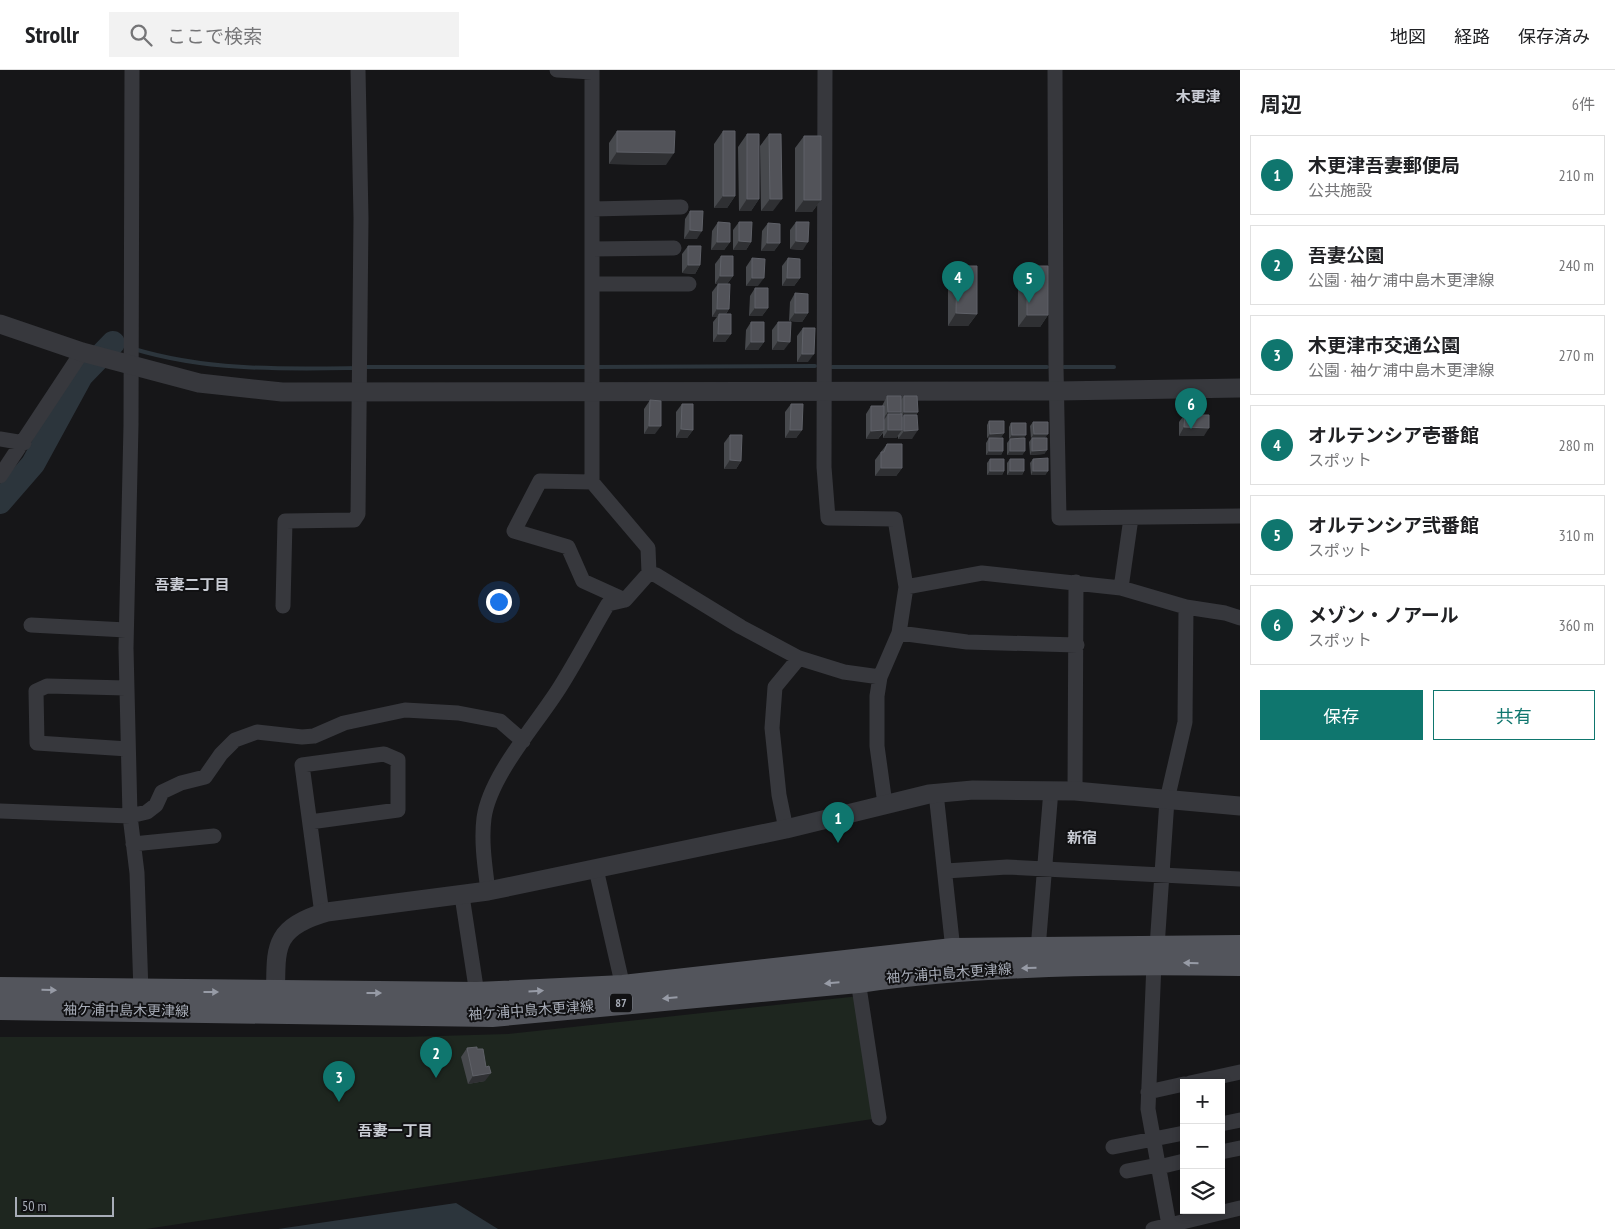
<!DOCTYPE html>
<html lang="ja">
<head>
<meta charset="utf-8">
<style>
	:root { --surface:#fff; --page:#f2f2f2; --text:#202124; --muted:#757577; --line:#e0e0e0; --accent:#0f766e }
	body { margin:0; font-family:"PT Sans Narrow","Noto Sans JP",sans-serif; background:var(--page); color:var(--text) }
	.controls { position:absolute; right:15px; bottom:15px; display:grid; overflow:hidden; border-radius:0px; box-shadow:0 2px 8px #0003 }
	.controls button { width:45px; height:45px; display:grid; place-items:center; padding:0; border:0; border-bottom:1px solid var(--line); background:var(--surface); color:var(--text); font:25px sans-serif }
	.scale { position:absolute; left:15px; bottom:12px; width:99px; box-sizing:border-box; padding-left:5px; border:2px solid #a8adb8; border-top:0; font-size:14px; line-height:18px; white-space:nowrap; color:#a8adb8; -webkit-text-stroke:4px #111113; paint-order:stroke }
	.you { position:absolute; left:498px; top:531px; width:18px; height:18px; margin:-12px; border:4px solid #fff; border-radius:50%; background:#1a73e8; box-shadow:0 0 0 8px #1a73e833 }
	.badge { display:grid; place-items:center; width:32px; height:32px; border-radius:50%; background:var(--accent); color:#fff; font-size:16px; font-weight:700 }
	.pin { position:absolute; translate:-50% -41px; filter:drop-shadow(0 1px 2px #0008) }
	.pin::after { content:''; position:absolute; top:26px; width:18px; height:15px; background:inherit; clip-path:polygon(0 0,100% 0,50% 100%) }
	.list { margin:0; padding:0; list-style:none }
	h2 { display:flex; justify-content:space-between; align-items:center; height:65px; margin:0; padding:0 20px; font-size:21px }
	h2 small { font-size:16px; font-weight:400; color:var(--muted) }
	.list li { display:grid; grid-template-columns:32px 1fr auto; gap:15px; align-items:center; box-sizing:border-box; height:80px; margin:0 10px 10px; padding:0 10px; border:1px solid var(--line); border-radius:0px }
	.list b { display:block; font-size:19px; white-space:nowrap }
	.list p { margin:0; font-size:16px; white-space:nowrap; color:var(--muted) }
	.list em { font-size:16px; font-style:normal; color:var(--muted) }
	.actions { display:flex; gap:10px; padding:15px 20px }
	.actions a { flex:1; padding:11px 0; border:1px solid var(--accent); border-radius:0px; text-align:center; font-size:18px; color:var(--accent) }
	.actions .main { background:var(--accent); color:#fff }
	.icon { flex:none; width:28px; height:28px; fill:none; stroke:currentColor; stroke-width:2; stroke-linecap:round; stroke-linejoin:round }
	.map { position:relative; flex:none; width:1240px; height:1159px; overflow:hidden }
	header { display:flex; align-items:center; gap:30px; box-sizing:border-box; height:70px; padding:0 25px; background:var(--surface); border-bottom:1px solid var(--line) }
	header strong { font-size:24px }
	nav { display:flex; gap:28px; margin-inline-start:auto; font-size:18px }
	.search { width:350px; height:45px; background:var(--page); display:flex; align-items:center; gap:12px; box-sizing:border-box; padding:0 18px; border-radius:0px; color:var(--muted); font-size:19px }
	main { display:flex }
	aside { flex:1; background:var(--surface) }
	.map>svg:first-child { display:block }
	.green { fill:#1e261f }
	.water { fill:#2c353c }
	.lines { fill:none; stroke-linecap:round; stroke-linejoin:round }
	.stream { stroke:#2c353c; stroke-width:4 }
	.river { stroke:#2c353c; stroke-width:24 }
	.minor { stroke:#37383d; stroke-width:15 }
	.tertiary { stroke:#37383d; stroke-width:19 }
	.primary { stroke:#53555c; stroke-width:24 }
	.wall { fill:#47494d }
	.shaded-wall { fill:#2f3033 }
	.building { fill:#525359; stroke:#5f6168 }
	.oneway { fill:#979ba6 }
	.labels { text-anchor:middle; stroke-width:4; stroke-linejoin:round; paint-order:stroke }
	.shield { fill:#111113; stroke:#7b7e86; stroke-width:1 }
	.shield-label { font-size:12px; font-weight:bold; fill:#a8adb8 }
	.street-label { font-size:14px; fill:#a8adb8; stroke:#111113 }
	.neighbourhood-label { font-size:15px; font-weight:bold; fill:#c9ccd4; stroke:#111113 }
</style>
</head>
<body>
<header>
<strong>Strollr</strong>
<div class="search"><svg class="icon" aria-label="search" viewBox="0 0 24 24"><circle cx="10" cy="10" r="6"/><path d="M15 15l6 6"/></svg>ここで検索</div>
<nav><a>地図</a><a>経路</a><a>保存済み</a></nav>
</header>
<main>
<div class="map">
<svg width="1240" height="1159" viewBox="0 0 1240 1159">
	<rect width="100%" height="100%" fill="#161618"/>
	<path class="green" d="M860,926l19,122 -733,111h-146v-192h404l104,-3z"/>
	<path class="water" d="M456,1133l42,26h-220z"/>
	<g class="lines">
		<path class="stream" d="M113,273l15,4
			M134,279c73,22 147,20 222,19
			M363,297h225
			M595,297l220,-1
			M832,297h215
			M1064,297h50"/>
		<path class="river" d="M0,432l33,-38 48,-88 32,-33"/>
		<path class="minor" d="M132,0l-1,355 -5,223 4,168 7,57 4,119
			M557,0l35,2
			M825,0l-1,397 4,51 67,1 11,68 -7,46 -19,44 -3,19v50l8,58
			M1055,0l1,297 3,151 181,-2
			M592,139l89,-2
			M592,179l82,-1
			M592,214h97
			M0,369l24,4
			M0,406l82,-124
			M592,412l-52,-1 -26,50 54,16 15,34 42,19
			M649,503l7,2 85,52 58,31 45,14 36,5
			M906,517l76,-14 139,15 65,19 39,6 15,5
			M1121,518l10,-70
			M283,536l2,-85 69,-1 4,-6 3,-296 -3,-148
			M31,555l95,5
			M899,563l68,9 110,3
			M126,618l-79,-2 -11,5 1,52 91,6
			M1075,721l1,-209
			M936,723l17,157
			M0,741l130,5 17,-4 9,-7 6,-13 19,-9 24,-6 16,-23 14,-14 22,-8 45,5 12,-1 30,-13 61,-13 53,3 42,8 23,20
			M310,752l88,-12v-50l-14,-6 -82,11 20,149
			M786,759l-7,-34 -7,-67 3,-41 24,-29
			M133,774l81,-8
			M596,799l27,118
			M946,801l61,-4 233,12
			M488,821c-3,-24 -7,-49 -4,-73 6,-43 53,-94 76,-131 17,-27 32,-56 48,-83l17,-4 24,-27 -1,-25 -56,-66v-412
			M462,826l15,98
			M1157,877l10,-147 18,-78 1,-115
			M1038,879l13,-159
			M1154,893l-6,146 21,116
			M857,904l22,144
			M1190,1013l50,-11
			M1148,1022l36,-8
			M1221,1054l19,-4
			M1113,1077l71,-14
			M1221,1082l19,-4
			M1159,1097l25,-6
			M1127,1101l31,-6
			M1153,1159l87,-21"/>
		<path class="tertiary" d="M0,254l82,28 117,31 83,9 775,-1 183,-3
			M275,935c3,-51 -9,-76 52,-93l161,-21 298,-62 143,-35 44,-4 102,1 165,15"/>
		<path class="primary" d="M0,919l477,5 146,-7 330,-37 287,-3
			M0,938l492,7 366,-34c125,-18 256,-19 382,-17"/>
	</g>
	<path class="wall" d="M617,61l49,34 -57,-1v-21z
		M723,61l12,65 -8,12h-13v-64z
		M747,64l12,65 -8,12h-12l-1,-64z
		M769,64l4,77h-12l-1,-65z
		M804,66l17,64 -9,12h-17v-64z
		M690,141l7,28h-13l1,-20z
		M718,152l12,20 -6,8h-13l1,-19z
		M739,152l12,20 -5,8h-13v-20z
		M796,152l7,28 -13,-1v-19z
		M768,153l12,20 -6,8h-13l1,-20z
		M688,176l12,19 -5,9 -13,-1v-19z
		M721,186l12,20 -6,8h-12v-20z
		M752,188l6,28h-12v-19z
		M788,188l12,20 -6,8h-12v-20z
		M957,196l20,48 -9,12h-20v-48z
		M1027,196l21,49 -8,12h-22v-49z
		M718,214l11,25 -3,5 5,20 -6,8h-12v-20l4,-5h-5v-25z
		M755,218l13,20 -6,8h-13l1,-20z
		M795,223l13,20 -6,9 -13,-1 1,-19z
		M751,252l13,20 -6,8h-13l1,-20z
		M778,252l6,28h-12v-20z
		M803,258l5,34h-11v-26z
		M887,326l14,4 3,-4 14,16 -2,3 -4,24h-14v-3l-2,2h-13v-5l-5,6h-12v-25l5,-8h11z
		M650,330l5,34h-11v-25z
		M682,334l11,26 -6,8h-11v-26z
		M791,334l11,26 -6,8h-11v-26z
		M1192,341l10,4 2,21h-25v-14l6,-8h5z
		M989,351l15,12 -3,4 -14,1v-13z
		M1033,352l12,16 2,12 -3,4 -14,1 -1,-13 3,-4h-1l-1,-12z
		M1011,353l13,15 1,13 -3,4h-15v-12l3,-4h-1v-12z
		M730,365l11,26 -5,8h-12v-26z
		M989,368l14,13 -2,4h-15v-12z
		M887,374l15,24 -6,8h-21v-16z
		M990,389l14,12 -2,4h-15v-12z
		M1010,389l14,12 -2,4h-15v-12z
		M1033,389l15,12 -3,4h-14l-1,-12z
		M467,978l10,1 9,18 -1,14 -17,3 -7,-27z"/>
	<path class="shaded-wall" d="M617,82l57,1 -8,12 -57,-1z
		M723,126h12l-8,12h-13z
		M747,129h12l-8,12h-12z
		M770,129h12l-9,12h-12z
		M804,130h17l-9,12h-17z
		M690,160l12,1 -5,8h-13z
		M739,171l12,1 -5,8h-13z
		M796,171l12,1 -5,8 -13,-1z
		M717,172h13l-6,8h-13z
		M767,173h13l-6,8h-13z
		M688,195h12l-5,9 -13,-1z
		M720,206h13l-6,8h-12z
		M752,208h12l-6,8h-12z
		M787,208h13l-6,8h-12z
		M755,238h13l-6,8h-13z
		M717,239h12l-6,9 -4,-4 -2,3h-5z
		M795,243h13l-6,9 -13,-1z
		M956,243l21,1 -9,12h-20z
		M1027,245h21l-8,12h-22z
		M718,264h13l-6,8h-12z
		M778,271l12,1 -6,8h-12z
		M751,272h13l-6,8h-13z
		M802,284h12l-6,8h-11z
		M888,342h13l-5,8 -8,-6 -4,6h-2z
		M904,342h14l-6,8 -8,-5 -4,5h-2z
		M649,356h12l-6,8h-11z
		M1184,357l25,1 -5,8h-25z
		M681,359l12,1 -6,8h-11z
		M790,360h12l-6,8h-11z
		M884,360l-6,9h-12l5,-8z
		M888,360h14l-6,8h-13z
		M918,360l-6,9h-14l6,-8z
		M1004,363l-3,4 -14,1 3,-4z
		M1034,364h14l-3,4h-14z
		M1012,365h14l-3,4h-14z
		M1047,380l-3,4 -14,1 2,-4z
		M989,381h14l-2,4h-15z
		M1010,381h15l-3,4h-15z
		M730,390l11,1 -5,8h-12z
		M881,398h21l-6,8h-21z
		M990,401h14l-2,4h-15z
		M1010,401h14l-2,4h-15z
		M1033,401h15l-3,4h-14z
		M491,1003l-6,8 -17,3 5,-8z"/>
	<path class="building" d="M617,61h58l-1,22 -57,-1z
		M723,61h12v65h-12z
		M747,64h12v65h-12z
		M769,64h12l1,65h-12z
		M804,66h17v64h-17z
		M690,141h13l-1,20 -12,-1z
		M718,152l12,1v19h-13z
		M739,152h13l-1,20 -12,-1z
		M796,152h13l-1,20 -12,-1z
		M768,153l12,1v19h-13z
		M688,176h13l-1,19h-12z
		M721,186h12v20h-13z
		M752,188l13,1 -1,19h-12z
		M788,188l12,1v19h-13z
		M957,196h20v48l-21,-1z
		M1027,196h21v49h-21z
		M718,214h12l-1,25h-12z
		M755,218h13v20h-13z
		M795,223l13,1v19h-13z
		M719,244h12v20h-13z
		M751,252h13v20h-13z
		M778,252h13l-1,20 -12,-1z
		M803,258h12l-1,26h-12z
		M887,326h14v16h-13z
		M904,326h13l1,16h-14z
		M650,330l11,1v25h-12z
		M682,334h11v26l-12,-1z
		M791,334h12l-1,26h-12z
		M871,336h13v24l-13,1z
		M1192,341h10v4h7v13l-25,-1 1,-13h7z
		M888,344h14v16h-14z
		M904,345h13l1,15 -14,1z
		M989,351h15v12l-14,1z
		M1033,352h15v12h-14z
		M1011,353h15v12h-14z
		M730,365h12l-1,26 -11,-1z
		M989,368h14v13h-14z
		M1025,368v13h-15v-12z
		M1032,368h15v12l-15,1z
		M887,374h15v24h-21v-16h3z
		M1048,388v13h-15v-12z
		M990,389h14v12h-14z
		M1010,389h14v12h-14z
		M477,977v2h6l3,18 3,-1 2,7 -18,3 -6,-28z"/>
	<defs><path id="oneway-solid" d="M-6-.8H1V-3.2L6.5 0L1 3.2V.8H-6Z" transform="scale(1.25)"/></defs>
	<g class="oneway">
		<use href="#oneway-solid" transform="translate(1191 893) rotate(-179)"/>
		<use href="#oneway-solid" transform="translate(1029 898) rotate(178)"/>
		<use href="#oneway-solid" transform="translate(832 913) rotate(175)"/>
		<use href="#oneway-solid" transform="translate(49 920) rotate(1)"/>
		<use href="#oneway-solid" transform="translate(536 921) rotate(-3)"/>
		<use href="#oneway-solid" transform="translate(211 922)"/>
		<use href="#oneway-solid" transform="translate(374 923)"/>
		<use href="#oneway-solid" transform="translate(670 928) rotate(175)"/>
	</g>
	<g class="labels">
		<rect class="shield" x="610" y="923.5" width="22" height="19" rx="4"/>
		<g class="shield-label">
			<text x="621" y="937">87</text>
		</g>
		<g class="street-label">
			<text transform="translate(949 903) rotate(-4)" y="5">袖ケ浦中島木更津線</text>
			<text transform="translate(126 940) rotate(1)" y="5">袖ケ浦中島木更津線</text>
			<text transform="translate(531 940) rotate(-4)" y="5">袖ケ浦中島木更津線</text>
		</g>
		<g class="neighbourhood-label">
			<text x="1198" y="32">木更津</text>
			<text x="192" y="520">吾妻二丁目</text>
			<text x="1082" y="773">新宿</text>
			<text x="395" y="1066">吾妻一丁目</text>
		</g>
	</g>
</svg>
<div class="controls">
<button>+</button>
<button>−</button>
<button><svg class="icon" aria-label="layers" viewBox="0 0 24 24"><path d="M12 4l9 5-9 5-9-5zM3 14l9 5 9-5"/></svg></button>
</div>
<div class="scale">50 m</div>
<div class="you"></div>
<div class="pin badge" style="left:838px;top:773px">1</div>
<div class="pin badge" style="left:436px;top:1008px">2</div>
<div class="pin badge" style="left:339px;top:1032px">3</div>
<div class="pin badge" style="left:958px;top:232px">4</div>
<div class="pin badge" style="left:1029px;top:233px">5</div>
<div class="pin badge" style="left:1191px;top:359px">6</div>
</div>
<aside>
<h2>周辺<small>6件</small></h2>
<ul class="list">
<li><span class="badge">1</span><div><b>木更津吾妻郵便局</b><p>公共施設</p></div><em>210 m</em></li>
<li><span class="badge">2</span><div><b>吾妻公園</b><p>公園 · 袖ケ浦中島木更津線</p></div><em>240 m</em></li>
<li><span class="badge">3</span><div><b>木更津市交通公園</b><p>公園 · 袖ケ浦中島木更津線</p></div><em>270 m</em></li>
<li><span class="badge">4</span><div><b>オルテンシア壱番館</b><p>スポット</p></div><em>280 m</em></li>
<li><span class="badge">5</span><div><b>オルテンシア弐番館</b><p>スポット</p></div><em>310 m</em></li>
<li><span class="badge">6</span><div><b>メゾン・ノアール</b><p>スポット</p></div><em>360 m</em></li>
</ul>
<div class="actions"><a class="main">保存</a><a>共有</a></div>
</aside>
</main>
</body>
</html>
